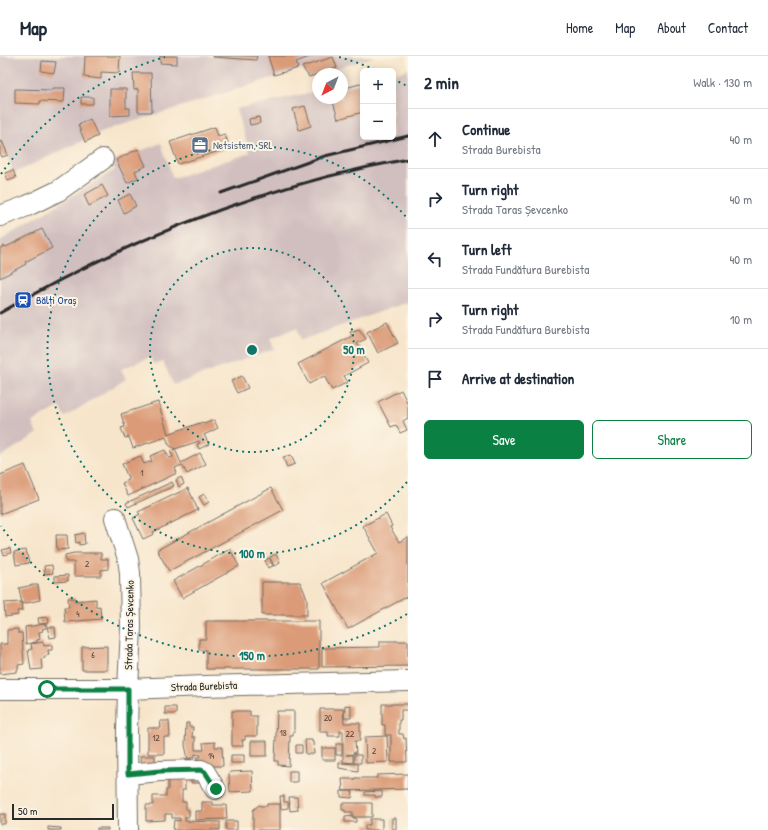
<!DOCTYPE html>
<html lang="en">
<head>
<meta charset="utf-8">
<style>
	:root { --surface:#fff; --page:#f6f6f7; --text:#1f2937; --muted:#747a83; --line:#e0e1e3; --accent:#0b8043 }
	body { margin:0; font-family:"Patrick Hand",sans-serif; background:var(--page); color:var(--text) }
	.controls { position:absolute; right:12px; top:12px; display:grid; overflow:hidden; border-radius:6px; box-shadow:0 2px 10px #0003 }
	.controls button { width:36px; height:36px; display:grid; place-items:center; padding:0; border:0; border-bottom:1px solid var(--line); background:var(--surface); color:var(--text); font:20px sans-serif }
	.compass { position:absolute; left:312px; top:12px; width:36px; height:36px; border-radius:50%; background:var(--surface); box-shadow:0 2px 10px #0003; rotate:222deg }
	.scale { position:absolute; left:12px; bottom:10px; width:102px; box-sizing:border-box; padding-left:4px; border:2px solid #2b2b2b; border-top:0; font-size:11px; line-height:14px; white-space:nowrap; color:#2b2b2b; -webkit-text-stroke:3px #fcf5e5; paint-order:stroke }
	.stop { position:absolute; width:12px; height:12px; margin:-9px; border:3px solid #0b8043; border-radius:50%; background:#fff }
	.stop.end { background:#0b8043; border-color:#fff; box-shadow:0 1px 4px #0008 }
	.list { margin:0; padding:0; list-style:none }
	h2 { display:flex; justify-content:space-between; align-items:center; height:52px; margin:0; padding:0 16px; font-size:17px }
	h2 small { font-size:13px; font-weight:400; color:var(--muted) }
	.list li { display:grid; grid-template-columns:26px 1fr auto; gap:12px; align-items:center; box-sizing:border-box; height:60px; padding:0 16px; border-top:1px solid var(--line) }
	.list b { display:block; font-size:15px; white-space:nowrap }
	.list p { margin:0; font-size:13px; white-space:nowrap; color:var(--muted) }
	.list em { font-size:13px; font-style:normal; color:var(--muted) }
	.actions { display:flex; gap:8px; padding:12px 16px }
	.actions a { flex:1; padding:9px 0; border:1px solid var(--accent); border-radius:6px; text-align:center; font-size:14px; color:var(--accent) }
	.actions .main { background:var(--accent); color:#fff }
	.icon { flex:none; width:22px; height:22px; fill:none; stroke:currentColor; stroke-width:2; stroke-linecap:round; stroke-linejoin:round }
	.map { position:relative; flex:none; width:408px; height:774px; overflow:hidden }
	header { display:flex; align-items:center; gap:24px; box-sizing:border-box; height:56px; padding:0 20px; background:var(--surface); border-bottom:1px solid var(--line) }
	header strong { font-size:19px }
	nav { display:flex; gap:22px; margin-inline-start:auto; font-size:14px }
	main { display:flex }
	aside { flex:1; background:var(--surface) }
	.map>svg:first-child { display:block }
	.industrial { fill:#d1bfbf }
	.building { fill:#db9b78 }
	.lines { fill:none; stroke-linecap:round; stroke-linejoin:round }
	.minor-casing { stroke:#726c63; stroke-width:22 }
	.minor { stroke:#fff; stroke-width:20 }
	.rail { stroke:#2b2b2b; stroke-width:3 }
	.route { stroke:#0b8043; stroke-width:5 }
	.ring { fill:none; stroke:#0f766e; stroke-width:2; stroke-dasharray:2 4 }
	.labels { text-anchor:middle; stroke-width:4; stroke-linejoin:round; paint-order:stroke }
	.number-label { font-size:9px; fill:#57473e }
	.service-label { font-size:11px; fill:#4e5e75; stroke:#fcf5e5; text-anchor:start }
	.transit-label { font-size:11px; fill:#164399; stroke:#fcf5e5; text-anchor:start }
	.street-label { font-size:11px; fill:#2b2b2b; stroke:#fcf5e5 }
	.centre { fill:#0f766e; stroke:#fcf5e5; stroke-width:2 }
	.ring-label { font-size:12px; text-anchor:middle; font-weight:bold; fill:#0f766e; stroke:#fcf5e5; stroke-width:4; stroke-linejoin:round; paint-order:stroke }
</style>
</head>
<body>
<header>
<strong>Map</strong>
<nav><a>Home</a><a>Map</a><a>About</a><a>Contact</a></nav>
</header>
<main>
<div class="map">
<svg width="408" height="774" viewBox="0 0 408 774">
	<rect width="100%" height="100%" fill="#fcf5e5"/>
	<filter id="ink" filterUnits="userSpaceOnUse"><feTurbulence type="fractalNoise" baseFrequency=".025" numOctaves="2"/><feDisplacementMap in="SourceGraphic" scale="8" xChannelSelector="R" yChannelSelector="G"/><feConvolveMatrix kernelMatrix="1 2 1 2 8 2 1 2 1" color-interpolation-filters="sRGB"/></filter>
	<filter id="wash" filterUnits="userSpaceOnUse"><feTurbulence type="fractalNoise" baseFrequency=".012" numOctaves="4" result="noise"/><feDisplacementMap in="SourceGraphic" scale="16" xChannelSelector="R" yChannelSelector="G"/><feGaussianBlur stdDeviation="0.9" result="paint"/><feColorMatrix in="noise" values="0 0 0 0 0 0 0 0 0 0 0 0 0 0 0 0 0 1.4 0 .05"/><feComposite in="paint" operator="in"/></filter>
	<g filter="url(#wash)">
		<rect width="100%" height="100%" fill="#f7e5cb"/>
		<path class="industrial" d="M0,0h375l-65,22 -9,-9 -198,62 -89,42 -14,-35z
			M408,13v233l-107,38 -4,-12 -27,10 4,11 -101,36 -10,-24 -10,3 -3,-7 -29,12 5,10 -61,38 -6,-10 -27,15 5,12 -37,23v-217l115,-70 -3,-8 49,-19 12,35 77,-25 -14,-44 82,-18v7h24v-12l21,-4v55h30v-62z"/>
		<g id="blocks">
			<path class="building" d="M85,0h35l-1,17 -18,-1v7l-17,-2z
				M160,0h17v8l-17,-1z
				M213,0h44l-1,4 -43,-3z
				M268,0h44l-16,6 2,6 -24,7z
				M333,1l4,11 -28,9 -7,-10z
				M42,5l14,1 -2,11 -13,-2z
				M133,17h18l1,39h-14v-23l-4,1z
				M363,27v29l-25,7 -6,-21h10v-9z
				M52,32h13l-1,14 -24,-1v3l-25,-1v-14l37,1z
				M110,33h16v19h4v7l-20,1z
				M81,41h12v7h-12z
				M305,50l6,20 -12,4 -6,-21z
				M259,61l1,6 -10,2 -1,-6z
				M90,63l8,17 -13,6 -7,-17z
				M215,71l3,9 7,-2 4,14 -51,16 -8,-22z
				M0,85h2l6,14 -6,2 -2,-4z
				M138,93l8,17 -11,5 3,7 -11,5 -11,-23z
				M13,114l3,8 -8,3 -3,-8z
				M102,129l6,11 -19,10 -5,-11z
				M130,138l6,12 -12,7 -6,-13z
				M42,173l10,19 -27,14 1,2 -26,14v-30l5,-2 1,1z
				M387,266l11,21 -20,10 -11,-21z
				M359,273l7,10 -9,4 11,20 -24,13 4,6 -16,8 -8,-14 -15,8 -11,-20 54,-28 -2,-4z
				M242,320l6,12 -11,5 -6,-12z
				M401,334l7,14v14l-5,3 4,9 -7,3 -4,-8 -5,2 -13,-25z
				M158,346l10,32 35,-12 1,2 10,-4 4,8 -14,7 5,9 -10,5 -2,-5 3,-1 -1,-2 -24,8 6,14 19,-10 6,11 -19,10 -5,-9 -7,3 2,5 -49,23 -6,-13 7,-3 -7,-16 18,-8 4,8 8,-3 -2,-5 15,-6 4,8 4,-1 -3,-6 5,-2 -6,-4 -3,-8 -33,11 -4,-11 -4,1 -4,-10 4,-1 -4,-13z
				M291,399l4,9 -8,3 -4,-10z
				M25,409l14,34 -39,15v-39z
				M181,421l3,7 -5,3 -3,-7z
				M172,426l2,4 -46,21 -2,-4z
				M188,432l10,22 -45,22 1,2 -11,5 -10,-21 7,-4 -2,-2z
				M271,432l12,22 -114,61 -12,-21z
				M204,438l5,8 -5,3 -5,-8z
				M386,458l6,12 -2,1 9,15 9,-5v59l-60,33 -25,-46 55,-30 -15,-27z
				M84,477l1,11 -6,1v-3l-3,1 -1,-8z
				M56,479h11l1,14 -11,1z
				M10,492l1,5 -7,2 -2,-5z
				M230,493l9,17 -57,32 -9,-17z
				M26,494l3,13 -13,2 -2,-13z
				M74,497h27v6h7v10l-7,1v6h-27v-14h-8l-1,-7z
				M276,498l4,9 -6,3 -4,-9z
				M269,502l4,8 -5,2 -3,-8z
				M52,509l1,8 -8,1 -1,-8z
				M68,519v6l-13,1v-6z
				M262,526h38l7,16v17h-45z
				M33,529h5l2,15 -18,4 -3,-16z
				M68,542h7v3l21,-2v8l4,-1 1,13 -36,3 -1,-15h5z
				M21,546l1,9h-5l1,4 -13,2 -1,-14z
				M48,561l1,6 -10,1 -1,-6z
				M206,565h113v48h-113v-19h-7v-11h7z
				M46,568v4l-4,1 1,2 -4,1 1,7 -3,1v2l-11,2 -1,-17z
				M47,571h8l1,10 -6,1z
				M18,573v4h4l2,31 -6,1v5h-1v2l-17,2v-30h7v-14z
				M380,585h28v25l-86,1v-19l58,-1z
				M43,586l1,4 8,-1v5h-4l1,5 -4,1v2l-4,1 1,10 -11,1 -3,-20 4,-1 -1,-5z
				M107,590v24h-25v-23z
				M382,648h26v6h-7v10h-2v14h4l1,5 2,-1 1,24h-16v-27h-6v-10h-3z
				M345,649l6,1v12h-7z
				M165,651h11v7h-11z
				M320,653h23l1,14h16v18h-5l1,13h-2v-2l-1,2 -7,1h7v8l-10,-1v-31h-3v5h-12v-4h-8z
				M232,655h18v5h7v20h-12v4h-3l1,6h-11z
				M277,655h17v22h-1v3h-3l-1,30 -11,-1v-4h-3z
				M160,665h9l1,16h-6v17h-16v-26h13z
				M186,667h3v4h4l-1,10h3v13h9l-1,-7 12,-1v5h7l1,19h-10v-1l-29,1v-7h7v3h6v-5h4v-2l-6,-1v3l-7,2 -3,-14z
				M387,680l1,26 -22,1 -1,-26z
				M305,684h7v2h1l1,12h-8z
				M251,685h16v15h-16z
				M336,688h6v11h-6z
				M296,689h6v8h-6z
				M322,692h13v12h-13z
				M231,699h13v8h-13z
				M354,699h7v8h-7z
				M140,700h15v12h-14z
				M339,707l19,1v7l-19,-3z
				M252,715l1,20 -23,1 -1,-18 1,-2z
				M289,715h8v11h-8z
				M168,718l17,1v15h-3v12h4v8h3v7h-4v4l35,1v8h-47l1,-10 6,1v-3h-8v-4h-7v6l-19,1v-16h7v-9h13v-6h2z
				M408,718v15l-65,2 -1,-12h13v-1h22v-3z
				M191,719l9,2v6h-9z
				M341,735h12l-1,7 -11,-1z
				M382,735v6h-7v-2h-10v-3z
				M280,740h4v6h4v6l-7,1z
				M289,741h8l1,13 -8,1z
				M202,746h11v3h13l1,14 -32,1v-9h7z
				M342,747h30v14h-19v-5h-8v-2h-3z
				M267,748h13v26h-27v-20l6,-5 2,1h6z
				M0,758h5v10h-5z
				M352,760v2h4v4h-11v-5z
				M392,762h4v11h-4z
				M370,763h12v11h-17v-5h5z
				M226,765h11v9h-11z
				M48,771l13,1v2h-13z
				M97,772h11v2h-11z"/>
		</g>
	</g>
	<g filter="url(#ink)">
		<use href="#blocks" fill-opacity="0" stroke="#726c63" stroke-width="1"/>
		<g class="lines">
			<defs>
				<path id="minor" d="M0,160l27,-10 31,-15 45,-32
					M115,462l13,41 2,14 1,55 -3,61 -1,43 1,98
					M0,633h128l77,-3 203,-5
					M128,718l32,-3 41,-1 4,2 10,17"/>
			</defs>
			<use href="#minor" class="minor-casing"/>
			<use href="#minor" class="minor"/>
			<path class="rail" d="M221,137l104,-37 83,-20
				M0,257c126,-73 264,-128 408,-154"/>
		</g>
	</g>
	<g class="lines" filter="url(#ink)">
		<path class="route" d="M47,633h81v85l32,-3 41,-1 4,2 11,17"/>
	</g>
	<g class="ring">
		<circle cx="252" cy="294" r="102"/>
		<path d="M407 426A204 204 0 1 1 407 162"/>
		<path d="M407 558A306 306 0 0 1 1 470M1 118A306 306 0 0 1 165 1M339 1A306 306 0 0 1 376 14M393 23A306 306 0 0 1 407 30"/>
	</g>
	<defs>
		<symbol id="office-square" viewBox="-11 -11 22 22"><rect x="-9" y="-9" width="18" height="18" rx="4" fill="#5c6f8a" stroke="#fcf5e5"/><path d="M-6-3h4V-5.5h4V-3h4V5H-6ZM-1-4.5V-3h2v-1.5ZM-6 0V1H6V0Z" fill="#fff"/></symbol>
		<symbol id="station-square" viewBox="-11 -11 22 22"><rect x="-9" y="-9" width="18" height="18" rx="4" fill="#1a4fb4" stroke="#fcf5e5"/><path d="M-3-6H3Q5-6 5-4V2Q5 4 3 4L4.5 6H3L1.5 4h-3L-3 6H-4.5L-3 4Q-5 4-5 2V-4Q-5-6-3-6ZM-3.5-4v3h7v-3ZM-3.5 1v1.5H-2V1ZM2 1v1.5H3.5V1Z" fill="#fff"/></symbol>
	</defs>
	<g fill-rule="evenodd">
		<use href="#office-square" x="190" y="79" width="20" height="20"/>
		<use href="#station-square" x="13" y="234" width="20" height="20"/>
	</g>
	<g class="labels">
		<g class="number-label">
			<text x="142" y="420">1</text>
			<text x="87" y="511">2</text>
			<text x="78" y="561">4</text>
			<text x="93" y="602">6</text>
			<text x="328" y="665">20</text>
			<text x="283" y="680">18</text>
			<text x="350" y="681">22</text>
			<text x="156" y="685">12</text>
			<text x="374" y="698">2</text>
			<text x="211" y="703">14</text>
		</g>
		<g class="service-label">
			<text x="213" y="93">Netsistem, SRL</text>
		</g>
		<g class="transit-label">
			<text x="36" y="248">Bălți Oraș</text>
		</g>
		<g class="street-label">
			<text transform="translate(129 569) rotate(-89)" y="4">Strada Taras Șevcenko</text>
			<text transform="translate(204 630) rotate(-2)" y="4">Strada Burebista</text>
		</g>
	</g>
	<circle cx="252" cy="294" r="6" class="centre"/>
	<g class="ring-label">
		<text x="354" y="298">50 m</text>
		<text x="252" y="502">100 m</text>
		<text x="252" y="604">150 m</text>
	</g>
</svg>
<div class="controls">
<button>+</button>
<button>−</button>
</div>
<svg class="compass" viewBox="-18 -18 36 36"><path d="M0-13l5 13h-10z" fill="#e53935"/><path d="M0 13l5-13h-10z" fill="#747a83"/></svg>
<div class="scale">50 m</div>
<div class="stop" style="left:47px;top:633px"></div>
<div class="stop end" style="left:216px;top:733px"></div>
</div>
<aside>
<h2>2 min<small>Walk · 130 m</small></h2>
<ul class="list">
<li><svg class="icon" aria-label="ahead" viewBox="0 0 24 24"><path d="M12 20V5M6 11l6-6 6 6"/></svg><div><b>Continue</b><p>Strada Burebista</p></div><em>40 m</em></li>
<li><svg class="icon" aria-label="right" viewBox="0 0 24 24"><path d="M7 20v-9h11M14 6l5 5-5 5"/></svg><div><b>Turn right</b><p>Strada Taras Șevcenko</p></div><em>40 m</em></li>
<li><svg class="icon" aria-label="left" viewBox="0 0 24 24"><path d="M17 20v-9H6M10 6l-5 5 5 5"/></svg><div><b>Turn left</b><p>Strada Fundătura Burebista</p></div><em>40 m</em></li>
<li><svg class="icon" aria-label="right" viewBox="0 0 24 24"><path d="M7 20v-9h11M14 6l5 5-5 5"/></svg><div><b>Turn right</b><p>Strada Fundătura Burebista</p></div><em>10 m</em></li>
<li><svg class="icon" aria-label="arrive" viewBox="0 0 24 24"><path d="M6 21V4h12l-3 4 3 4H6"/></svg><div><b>Arrive at destination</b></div></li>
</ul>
<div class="actions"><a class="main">Save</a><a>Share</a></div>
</aside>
</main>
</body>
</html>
